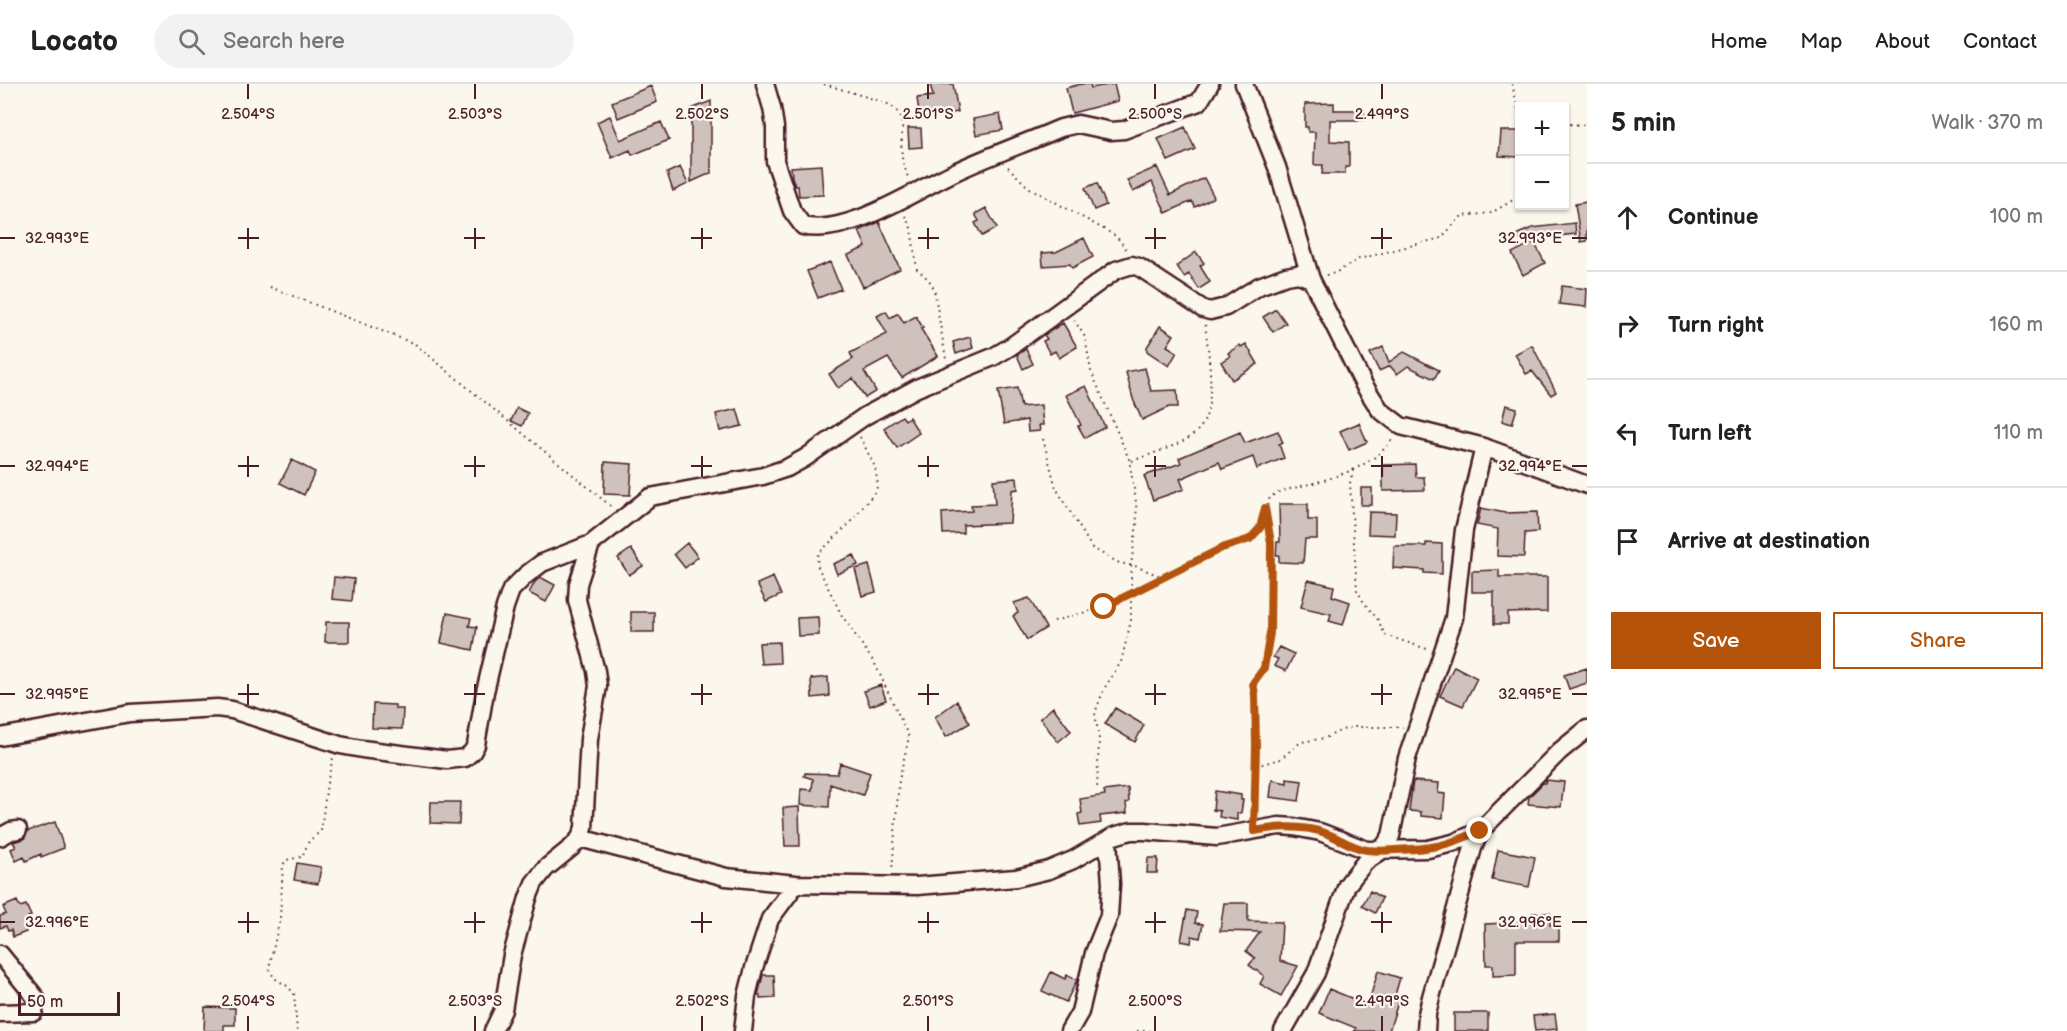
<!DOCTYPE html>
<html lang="en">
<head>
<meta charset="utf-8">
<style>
	:root { --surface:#fff; --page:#f2f2f2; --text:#222; --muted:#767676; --line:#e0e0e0; --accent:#b45309 }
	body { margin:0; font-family:"Balsamiq Sans",sans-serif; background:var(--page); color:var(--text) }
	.controls { position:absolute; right:18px; top:18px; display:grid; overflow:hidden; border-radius:0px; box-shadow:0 2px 4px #0004 }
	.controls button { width:54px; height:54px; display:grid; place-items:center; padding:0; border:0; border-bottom:2px solid var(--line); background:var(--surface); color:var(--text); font:30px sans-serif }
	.scale { position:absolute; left:18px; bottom:15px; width:102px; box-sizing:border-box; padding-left:6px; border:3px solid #4a1f2b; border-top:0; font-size:16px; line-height:21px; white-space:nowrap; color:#4a1f2b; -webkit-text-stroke:4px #fbf7ec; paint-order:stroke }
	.stop { position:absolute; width:18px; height:18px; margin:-14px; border:4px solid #b45309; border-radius:50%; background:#fff }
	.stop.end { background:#b45309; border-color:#fff; box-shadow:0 2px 6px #0008 }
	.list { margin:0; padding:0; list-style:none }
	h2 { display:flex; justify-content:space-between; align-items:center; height:78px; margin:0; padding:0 24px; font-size:26px }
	h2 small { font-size:20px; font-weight:400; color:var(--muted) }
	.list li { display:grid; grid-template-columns:39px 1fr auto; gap:18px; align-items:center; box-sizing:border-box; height:108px; padding:0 24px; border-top:2px solid var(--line) }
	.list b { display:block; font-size:22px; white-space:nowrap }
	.list em { font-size:20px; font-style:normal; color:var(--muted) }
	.actions { display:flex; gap:12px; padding:18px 24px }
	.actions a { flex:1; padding:14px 0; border:2px solid var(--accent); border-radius:0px; text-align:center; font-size:21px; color:var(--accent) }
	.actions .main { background:var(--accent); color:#fff }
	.icon { flex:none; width:33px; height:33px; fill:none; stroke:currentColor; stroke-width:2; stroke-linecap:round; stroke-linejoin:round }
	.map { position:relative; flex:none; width:1587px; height:947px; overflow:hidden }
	header { display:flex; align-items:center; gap:36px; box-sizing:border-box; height:84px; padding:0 30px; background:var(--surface); border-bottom:2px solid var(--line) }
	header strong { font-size:28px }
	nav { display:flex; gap:33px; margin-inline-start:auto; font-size:21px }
	.search { width:420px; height:54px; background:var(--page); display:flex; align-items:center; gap:15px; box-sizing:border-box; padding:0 21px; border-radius:33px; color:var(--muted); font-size:22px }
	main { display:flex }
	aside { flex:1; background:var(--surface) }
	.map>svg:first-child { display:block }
	.building { fill:#cfc2bc; stroke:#4a1f2b; stroke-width:1.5 }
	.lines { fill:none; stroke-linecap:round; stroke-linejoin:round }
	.minor-casing { stroke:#4a1f2b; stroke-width:21 }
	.path { stroke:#4a1f2b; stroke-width:2; stroke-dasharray:1.5 4.5; stroke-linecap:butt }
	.minor { stroke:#fbf7ec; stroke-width:16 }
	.route { stroke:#b45309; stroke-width:8 }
	.ticks { fill:none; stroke:#4a1f2b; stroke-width:2 }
	.ticks-label { font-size:15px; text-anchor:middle; fill:#4a1f2b; stroke:#fbf7ec; stroke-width:4.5; stroke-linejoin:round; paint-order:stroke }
</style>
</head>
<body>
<header>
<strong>Locato</strong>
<div class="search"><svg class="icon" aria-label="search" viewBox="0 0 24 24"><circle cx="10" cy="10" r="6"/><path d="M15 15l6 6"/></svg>Search here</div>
<nav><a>Home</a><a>Map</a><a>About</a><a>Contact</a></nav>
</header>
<main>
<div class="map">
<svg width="1587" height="947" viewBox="0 0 1587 947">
	<rect width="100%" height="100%" fill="#fbf7ec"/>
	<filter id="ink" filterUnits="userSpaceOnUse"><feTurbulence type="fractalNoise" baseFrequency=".0167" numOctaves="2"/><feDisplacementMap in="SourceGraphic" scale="12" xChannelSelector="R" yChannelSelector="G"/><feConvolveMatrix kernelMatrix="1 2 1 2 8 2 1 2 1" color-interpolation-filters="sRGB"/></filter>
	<g filter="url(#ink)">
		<path class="building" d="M930,0h23l5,28 -38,7 -3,-21 16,-2z
			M1081,0h9l1,4 23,-4 4,17 -46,12 -6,-25z
			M651,2l6,16 -39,16 -6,-16z
			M711,17v72l-20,9v-73z
			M1334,19v7h30v10h-34v21l19,1v25h-4v7h-23l1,-9h-9l1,-33h-7v-5h-3v-23z
			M1000,30l3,16 -27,5 -3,-16z
			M610,32l10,24 41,-18 8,18 -37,15 -2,-5 -18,8 -15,-36z
			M1185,43l10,22 -27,12 -10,-22z
			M908,44h13l1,19 -13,1z
			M1501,47h19v26l-21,-1z
			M821,81l2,30 -24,1 -1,-10h-3l-3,-9 -1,-10z
			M680,83l8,17 -15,7 -6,-18z
			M1157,83l13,28 34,-17 10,19 -19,10 -3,-6 -26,12 -14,-31 -19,10 -6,-12z
			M1097,99l9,22 -12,5 -9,-22z
			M1587,118v39l-6,1 -6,-38z
			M986,124l11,20 -15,8 -7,-13 4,-2 -4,-7z
			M879,138l21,47 -37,18 -15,-32 18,-8 -7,-16z
			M1575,139l1,11 -70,7v-2l26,-11z
			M1084,154l9,19 -21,11 -2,-4 -27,2 -1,-13 14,-1z
			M1534,158l11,21 -22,12 -11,-22z
			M1196,168l8,11 -4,3 10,16 -11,7 -10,-15 -5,3 -7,-11z
			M830,178l11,27 -23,9 -11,-27z
			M1562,202l25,3 -1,18 -27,-3z
			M1276,225l10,14 -13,9 -10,-15z
			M886,227l4,7 8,-5 6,10 12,-7 7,12 -2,1 17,27 -36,22 -14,-20 -24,13 12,20 -11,7 -12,-20 -15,10 -9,-14 24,-15 -3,-6 37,-19 -10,-18z
			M1063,239l14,24 -18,11 -4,-7 -5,3 -7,-13 4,-2 -3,-4z
			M1160,242l14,9 -7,11 10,6 -8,14 -22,-15v-4z
			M970,253l3,11 -17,6 -3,-12z
			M1246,260l12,20 -26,16 -11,-18 9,-6 -2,-3 12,-8 1,2z
			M1532,261l24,47 -5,3 -19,-24 -6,3 -11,-20z
			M1383,263l6,15 15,-10 35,18 -5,9 -26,-13 -11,8 -7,-8 -11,5 -9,-18z
			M1026,265l7,15 -10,5 -6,-14z
			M1145,284l6,23 26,-1 1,17h-9l-27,13 -9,-21 -7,-27z
			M1086,302l19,41 -20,11 -7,-12 3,-1 -15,-30z
			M1017,304l4,19 20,-2 2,20h-4l1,6 -12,1 -1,-12 -23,4 -6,-33z
			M1506,321l11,3 -5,16 -10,-3z
			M517,324l11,5 -6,13 -11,-5z
			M737,325l5,17 -22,5 -4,-17z
			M902,332l3,4 4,-3 10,16 -22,15 -13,-20z
			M1359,339l8,19 -18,8 -9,-19z
			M1278,347l5,12 -4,1 5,14 -27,11 -4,-12 -31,12 -3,-7 -39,17 4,10 -31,11 -9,-24 37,-13 -2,-5 61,-26 5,11z
			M292,376l23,12 -11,23 -24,-12z
			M605,378l27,2 -2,31 -26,-1z
			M1415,380l1,13h8l1,13 -42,1v-26z
			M1017,394l1,11 -6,1 -2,33 -47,2v8l-20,1 -1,-21 30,-2 -1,-6 24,-1 -2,-24z
			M1361,404h11v17h-11z
			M1279,420h29v16h9v19h-12l-2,24 -24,-1v-7h-3l1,-13h3z
			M1481,424l24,5 32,-1 1,20 -13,1 -1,24 -27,-1 1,-27 -21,-4z
			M1369,428l27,1 -1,22 -27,-1z
			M687,459l11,14 -13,11 -11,-14z
			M1426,459l16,1v30l-18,-1v-3l-31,-2 1,-22h32z
			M631,465l12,17 -14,9 -11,-17z
			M854,471l4,10 -21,9 -4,-10z
			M869,481l7,27 -14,4 -7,-27z
			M1499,486v7h48v35l-39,1v11h-14v-32h-22v-21z
			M334,493l20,2 -2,22 -20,-2z
			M540,493l15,8 -9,17 -17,-9 6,-11z
			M773,493l8,18 -15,7 -9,-18z
			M1308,496l26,6 -2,10 18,6 -7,23 -14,-4 2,-7 -30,-7z
			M1029,514l17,30 -19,12 -14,-24 5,-3 -4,-10z
			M631,528h23v20h-23z
			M447,529l24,5 -2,8 8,1 -4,23 -32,-7z
			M818,533l1,18 -21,1 -1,-18z
			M326,538h23v20h-24z
			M779,558l1,21 -19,1 -2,-21z
			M1279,563l15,7 -8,17 -12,-5 4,-7 -5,-2z
			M1454,582l23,12 -14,28 -23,-10z
			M1587,584v15l-18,6 -5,-14z
			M828,593l1,19 -17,2 -1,-19z
			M881,601l5,15 -16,6 -6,-15z
			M957,617l13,22 -24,14 -11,-20z
			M373,620l22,1v4h8l-1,20 -30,-1z
			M1053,623l18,24 -13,11 -18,-24z
			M1115,624l29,17 -9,17 -30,-18z
			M840,679l30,10 -7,22 -33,-11 -1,23 -29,-2 1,-16 11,1 1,-11 -9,-3 1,-3 32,1z
			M1287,695l15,2 -3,20 -29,-4 2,-17 15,3z
			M1546,696l18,2 -3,25 -33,-3 1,-7 14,-14h2z
			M1413,697l26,2 -1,10 7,1 -2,24 -22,-2v-4l-12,-1z
			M1128,704l1,14 -3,1 1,10 -27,3 1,7 -21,3 -2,-12 4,-1 -2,-14 25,-4 -1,-4z
			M1215,707l26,4v5h2l-2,13h-4v7l-18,-3 1,-6 -7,-1z
			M431,718h29l-1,22 -29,-1z
			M799,723l1,39h-15l-2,-38z
			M55,738l9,26 -23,9v-3l-15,7 -2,-4 -8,4 -5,-12 5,-2 -3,-5 11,-3 4,-8z
			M1498,766l37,7 -6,30 -37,-7z
			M1148,774h10l-1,15h-10z
			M297,779l24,4 -3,17 -24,-4z
			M1370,807l12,7 -7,15 -13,-7z
			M17,817l3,6 6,-2 5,11 -3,1 3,9 -6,2 1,4 -13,5 -2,-7 -3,1 -2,-5 -6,2v-12l6,-2 -3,-7z
			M1224,819h24v18l34,1 -2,39 18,5 -17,30 -21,-12 4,-8 -15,-11 6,-7 -9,-7 14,-19 -40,-1z
			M1187,826l10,2 -2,11 8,1 -3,14 -8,-2 -1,7 -10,-2z
			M1532,829h18v12h9v16h-43v34l-23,1v-11h-7l-1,-41 47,-2z
			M1378,887l22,7 -5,17 5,1 -11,35h-35l2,-3 -37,-15 10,-24 39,16z
			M1051,888l14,7 2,-4 10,5 -11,22 -24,-11z
			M763,891h11l1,23 -15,1v-4h-2z
			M205,923l30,1v17h-11v6h-20z
			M1454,929h34v18h-34z
			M1555,930l2,15 -22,2 -2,-15z"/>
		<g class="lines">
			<defs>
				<path id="minor" d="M765,0l7,24 3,19v34l17,50 11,15c43,11 113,-36 152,-54 34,-16 71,-29 106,-44l17,-4 33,7 13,-1 75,-28 11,-18
					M1244,0l33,83 34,112 53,106 16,25 21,16 83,21 103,38
					M0,653l130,-24 87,-5 15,2 108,35 22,4 85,11 18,-2 7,-6 4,-7 9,-53 20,-85 6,-17 15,-15 16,-12 49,-19 59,-47 113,-21 24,-8 18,-10 60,-42 52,-28 76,-31 17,-10 106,-77 16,-5 7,2 64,42 7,2 16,-4 33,-21 27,-10 12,-2 13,5
					M0,753l11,-6 7,-1
					M580,754l146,39 70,7 121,2 99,-8 33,-8 24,-10 41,-24 17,-5h14l72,6 62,-11 15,1 26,5 47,18 61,-1 25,-6 27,-12 80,-80 27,-22
					M0,870l36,44 -2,14 -34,1
					M493,947l10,-21 9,-55 16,-57 6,-15 12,-15 26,-21 8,-9 4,-10 5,-89 9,-53 -2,-15 -19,-71 1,-16 13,-40
					M743,947l4,-35 7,-28 16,-49 26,-35
					M1069,947l11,-19 14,-59 15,-37 2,-32 -3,-44
					M1283,947l33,-58 31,-88 18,-23 16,-11 10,-15 16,-78 47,-140 10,-88 20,-83
					M1426,947l1,-17 4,-17 42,-149 7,-17"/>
			</defs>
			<use href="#minor" class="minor-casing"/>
			<path class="path" d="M824,0l59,18c28,11 16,30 19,54 0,8 5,15 6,23
				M1512,0l8,33
				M1564,40l23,1
				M1008,83l20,20 88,49 11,14
				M905,132l6,12 6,41 12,11 5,9 12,70
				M1326,191l9,-2 24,-14 82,-21 21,-22 29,-3 29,-17
				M270,203l145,57 198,164
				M1074,236l11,17 6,34 38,88 7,43 1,22 -6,41v56l-10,41 -17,27 -9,24 4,26 -2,51
				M860,353l15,30 3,18 -3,7 -25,31 -32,31 -1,11 24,49 34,50 34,73 -10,43 -7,91
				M1043,355l13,49 36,60 27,15 16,3 30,12
				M1132,377c18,-7 55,-17 67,-32 19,-21 9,-78 6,-105
				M1353,386l-3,13 7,107 6,11 15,19 7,15 42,14
				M1054,537l50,-14 118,-59 28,-9 10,-11 10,-31 9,-5c38,-11 90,-18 114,-54
				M1256,682l24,-7 21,-17 24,-4 17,-8 13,-3h48
				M1255,731l1,-69 -1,-51 -2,-12 11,-16 6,-34 1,-90 -5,-32
				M297,947l-3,-38 -7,-7 -13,-8 -5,-10 11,-50 3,-53 3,-5 16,-3 7,-16 12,-10 6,-48 6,-25
				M1137,947h18"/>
			<use href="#minor" class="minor"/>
		</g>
	</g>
	<g class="lines" filter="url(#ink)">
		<path class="route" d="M1104,523l118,-59 28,-9 10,-11 5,-20 6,35 -1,90 -6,35 -11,15 2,12 1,51 -2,85c25,-5 50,-6 74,3 12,5 25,14 39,16 9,1 18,1 28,0 37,-1 51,-4 85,-19"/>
	</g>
	<path class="ticks" d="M248,0v15M475,0v15M702,0v15M928,0v15M1155,0v15M1382,0v15M248,144v21M475,144v21M702,144v21M928,144v21M1155,144v21M1382,144v21M0,154h15M238,154h21M464,154h21M691,154h21M918,154h21M1145,154h21M1371,154h21M1572,154h15M248,372v21M475,372v21M702,372v21M928,372v21M1155,372v21M1382,372v21M0,382h15M238,382h21M464,382h21M691,382h21M918,382h21M1145,382h21M1371,382h21M1572,382h15M248,600v21M475,600v21M702,600v21M928,600v21M1155,600v21M1382,600v21M0,610h15M238,610h21M464,610h21M691,610h21M918,610h21M1145,610h21M1371,610h21M1572,610h15M248,828v21M475,828v21M702,828v21M928,828v21M1155,828v21M1382,828v21M0,838h15M238,838h21M464,838h21M691,838h21M918,838h21M1145,838h21M1371,838h21M1572,838h15M248,932v15M475,932v15M702,932v15M928,932v15M1155,932v15M1382,932v15"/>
	<g class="ticks-label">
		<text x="248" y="35">2.504°S</text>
		<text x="475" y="35">2.503°S</text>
		<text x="702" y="35">2.502°S</text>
		<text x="928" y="35">2.501°S</text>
		<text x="1155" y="35">2.500°S</text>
		<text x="1382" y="35">2.499°S</text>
		<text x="1530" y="159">32.993°E</text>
		<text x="57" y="159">32.993°E</text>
		<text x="1530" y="387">32.994°E</text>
		<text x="57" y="387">32.994°E</text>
		<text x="1530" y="615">32.995°E</text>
		<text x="57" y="615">32.995°E</text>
		<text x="57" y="843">32.996°E</text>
		<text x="1530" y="843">32.996°E</text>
		<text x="248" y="922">2.504°S</text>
		<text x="475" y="922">2.503°S</text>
		<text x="702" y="922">2.502°S</text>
		<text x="928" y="922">2.501°S</text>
		<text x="1155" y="922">2.500°S</text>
		<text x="1382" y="922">2.499°S</text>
	</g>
</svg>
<div class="controls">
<button>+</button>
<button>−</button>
</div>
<div class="scale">50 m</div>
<div class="stop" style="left:1104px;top:523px"></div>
<div class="stop end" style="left:1480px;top:747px"></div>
</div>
<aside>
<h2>5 min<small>Walk · 370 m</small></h2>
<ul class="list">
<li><svg class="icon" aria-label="ahead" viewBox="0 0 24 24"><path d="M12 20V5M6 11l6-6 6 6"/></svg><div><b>Continue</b></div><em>100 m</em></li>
<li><svg class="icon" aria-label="right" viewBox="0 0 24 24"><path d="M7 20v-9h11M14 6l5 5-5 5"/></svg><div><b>Turn right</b></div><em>160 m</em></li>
<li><svg class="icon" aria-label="left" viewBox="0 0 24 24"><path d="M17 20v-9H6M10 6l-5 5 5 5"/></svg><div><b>Turn left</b></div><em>110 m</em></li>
<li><svg class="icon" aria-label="arrive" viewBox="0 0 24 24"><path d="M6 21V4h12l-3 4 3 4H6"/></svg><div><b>Arrive at destination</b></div></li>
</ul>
<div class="actions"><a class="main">Save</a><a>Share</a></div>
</aside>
</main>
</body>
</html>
